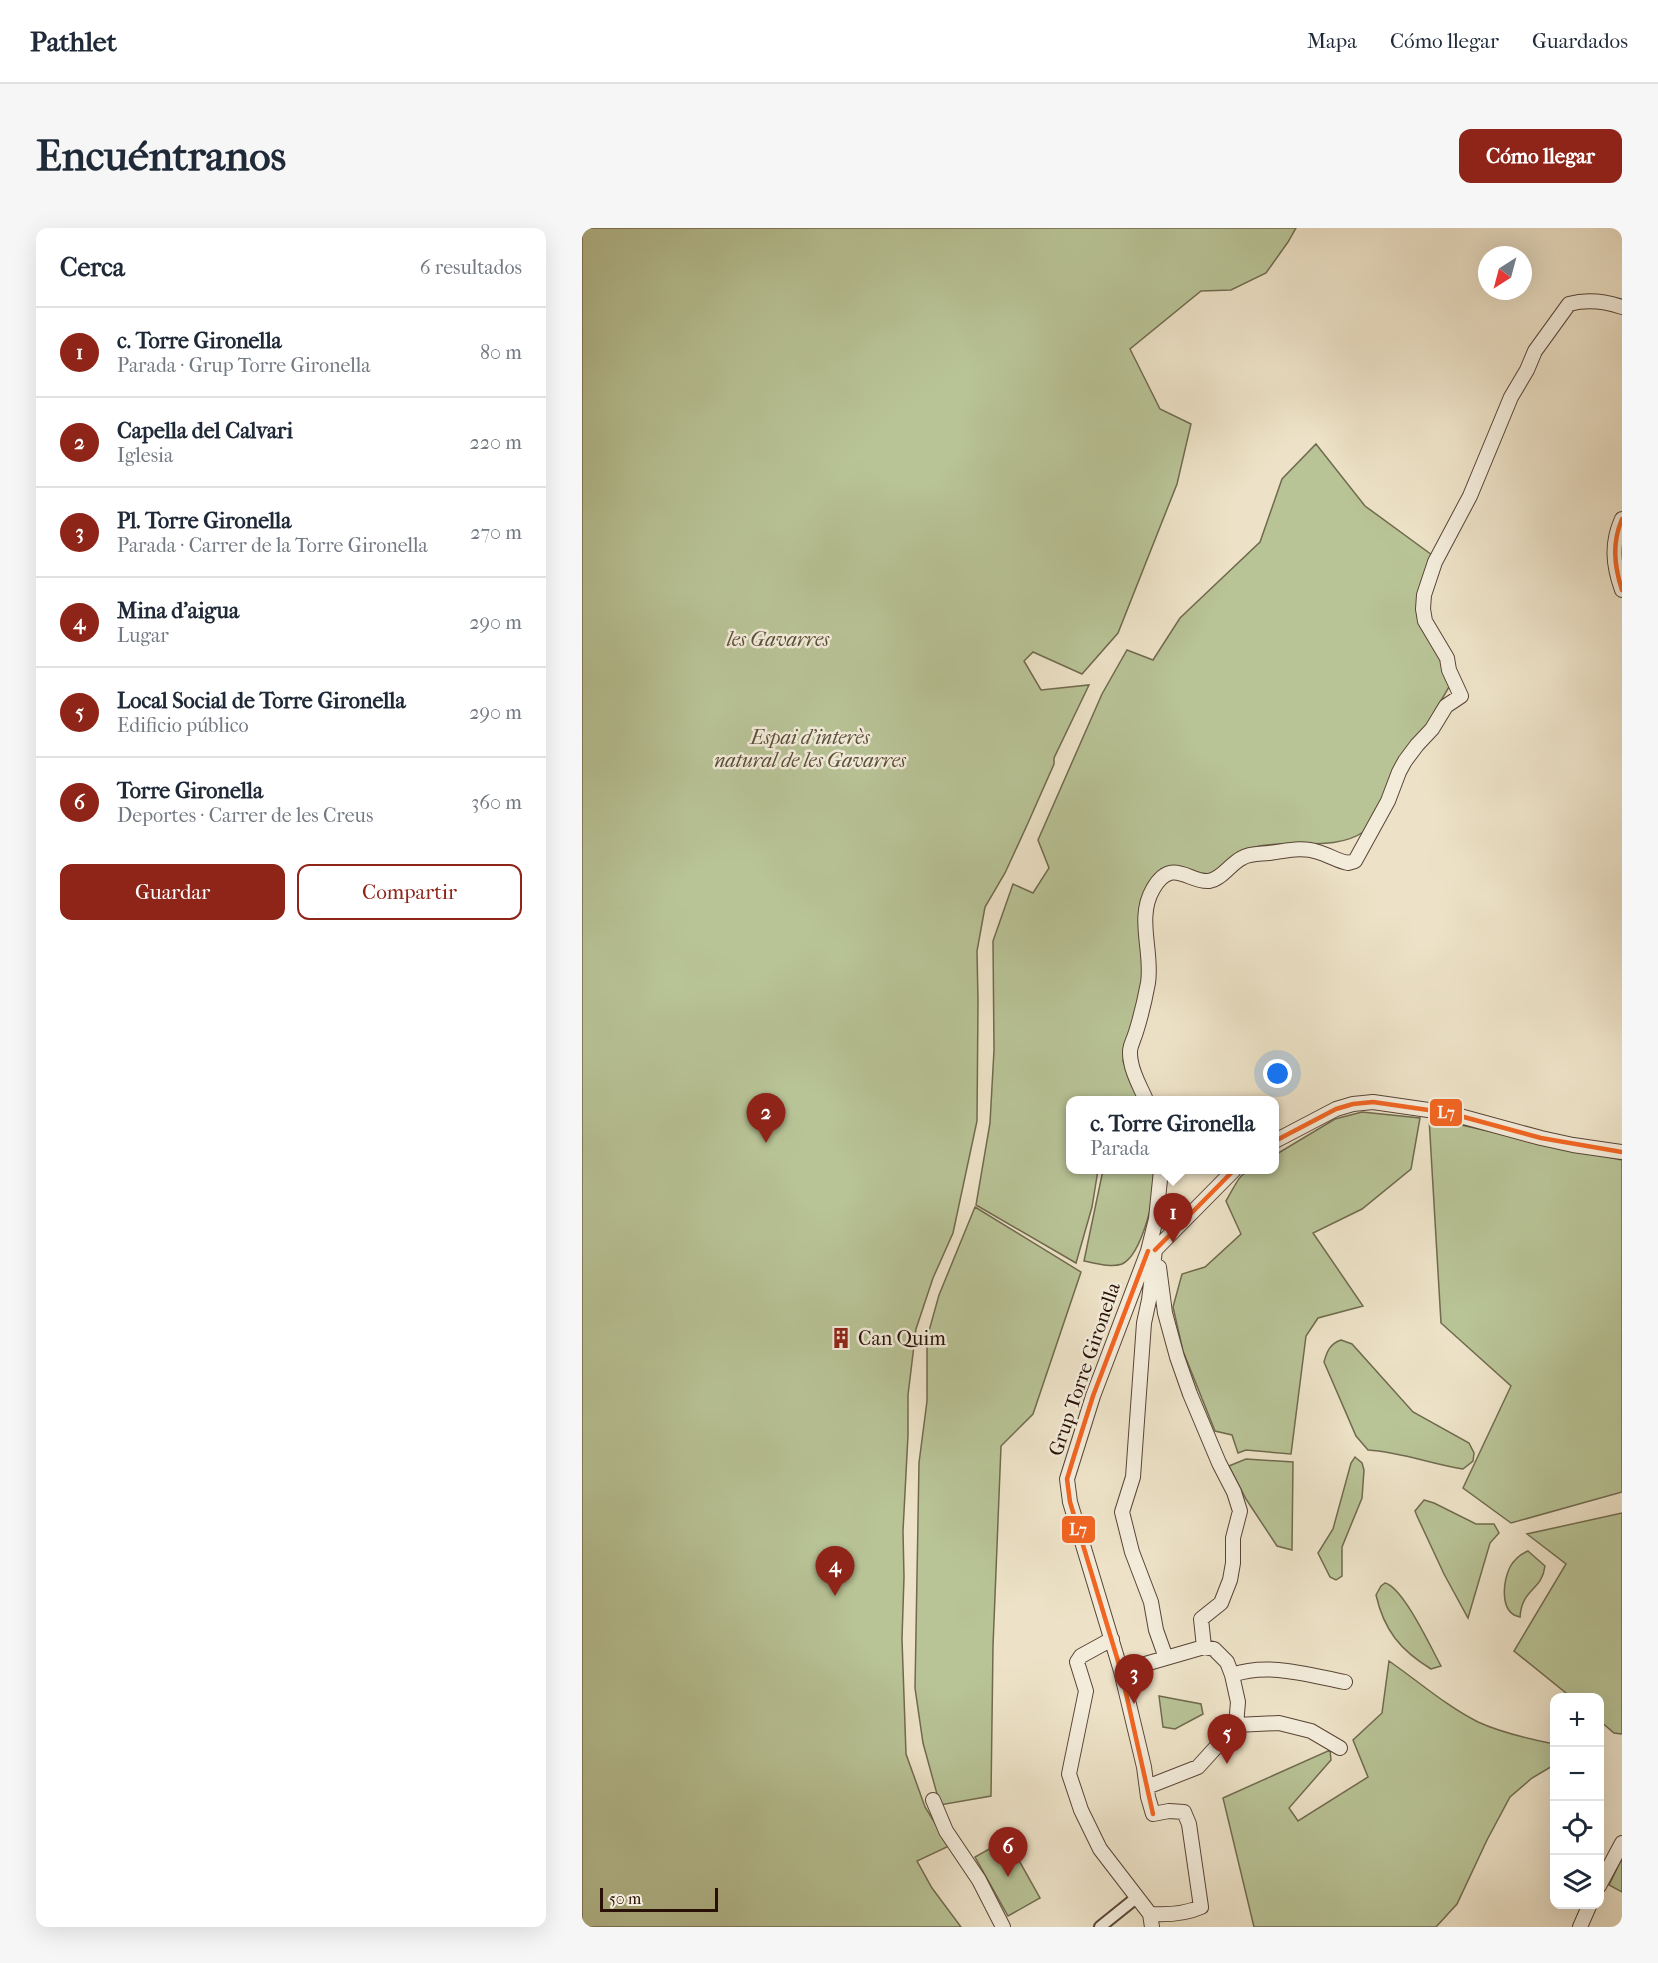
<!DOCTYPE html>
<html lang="es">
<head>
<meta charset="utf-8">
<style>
	:root { --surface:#fff; --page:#f6f6f7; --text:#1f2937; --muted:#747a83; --line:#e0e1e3; --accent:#8f2418 }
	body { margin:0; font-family:"IM FELL French Canon",serif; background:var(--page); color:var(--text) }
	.controls { position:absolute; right:18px; bottom:18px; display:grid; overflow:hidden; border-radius:12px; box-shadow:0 6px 24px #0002 }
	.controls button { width:54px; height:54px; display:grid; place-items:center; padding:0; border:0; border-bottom:2px solid var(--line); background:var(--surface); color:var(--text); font:30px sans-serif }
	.compass { position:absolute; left:896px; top:18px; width:54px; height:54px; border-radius:50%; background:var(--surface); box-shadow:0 6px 24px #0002; rotate:216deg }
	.scale { position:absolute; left:18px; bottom:15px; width:118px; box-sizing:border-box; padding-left:6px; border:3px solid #281006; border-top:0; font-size:16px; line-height:21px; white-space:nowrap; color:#281006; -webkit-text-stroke:4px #f3ecdb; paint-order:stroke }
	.you { position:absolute; left:696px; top:846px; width:21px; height:21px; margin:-15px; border:4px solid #fff; border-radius:50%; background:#1a73e8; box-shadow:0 0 0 9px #1a73e833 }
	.badge { display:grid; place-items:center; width:39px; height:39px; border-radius:50%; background:var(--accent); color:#fff; font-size:20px; font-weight:700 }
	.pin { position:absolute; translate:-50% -50px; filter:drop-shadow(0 2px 3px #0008) }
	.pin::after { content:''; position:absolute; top:32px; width:21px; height:18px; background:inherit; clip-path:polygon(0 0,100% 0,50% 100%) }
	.popup { position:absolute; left:484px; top:868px; width:213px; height:78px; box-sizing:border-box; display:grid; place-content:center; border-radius:12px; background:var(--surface); filter:drop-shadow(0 2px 4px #0005); font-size:20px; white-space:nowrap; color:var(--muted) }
	.popup b { font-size:22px; color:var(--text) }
	.popup::after { content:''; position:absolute; left:50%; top:100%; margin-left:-12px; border:12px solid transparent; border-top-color:var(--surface) }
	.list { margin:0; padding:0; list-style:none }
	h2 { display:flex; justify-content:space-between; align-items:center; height:78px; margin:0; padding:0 24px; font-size:26px }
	h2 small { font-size:20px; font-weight:400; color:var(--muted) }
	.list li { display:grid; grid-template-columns:39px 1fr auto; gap:18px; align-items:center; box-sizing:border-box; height:90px; padding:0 24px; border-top:2px solid var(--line) }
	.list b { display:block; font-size:22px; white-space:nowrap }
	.list p { margin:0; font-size:20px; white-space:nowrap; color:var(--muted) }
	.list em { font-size:20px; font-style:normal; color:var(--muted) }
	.actions { display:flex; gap:12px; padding:18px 24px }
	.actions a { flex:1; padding:14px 0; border:2px solid var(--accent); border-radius:12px; text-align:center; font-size:21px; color:var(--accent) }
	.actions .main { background:var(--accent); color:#fff }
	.icon { flex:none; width:33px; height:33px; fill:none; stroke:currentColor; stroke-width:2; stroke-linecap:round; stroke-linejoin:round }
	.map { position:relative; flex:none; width:1040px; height:1699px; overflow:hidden; border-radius:12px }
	header { display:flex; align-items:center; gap:36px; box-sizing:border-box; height:84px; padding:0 30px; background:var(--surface); border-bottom:2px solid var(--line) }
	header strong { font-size:28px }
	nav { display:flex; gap:33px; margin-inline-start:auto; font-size:21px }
	.intro { display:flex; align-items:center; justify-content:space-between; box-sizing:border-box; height:144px; padding:0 36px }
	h1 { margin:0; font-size:42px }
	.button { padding:15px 27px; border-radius:12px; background:var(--accent); color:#fff; font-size:21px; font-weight:700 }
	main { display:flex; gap:36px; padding:0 36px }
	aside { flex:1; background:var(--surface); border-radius:12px; box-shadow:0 6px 24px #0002 }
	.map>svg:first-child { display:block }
	.green { fill:#b8c396; stroke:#706a4e; stroke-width:1.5 }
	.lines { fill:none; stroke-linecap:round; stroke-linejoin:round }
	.pedestrian-casing { stroke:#594436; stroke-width:14 }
	.minor-casing { stroke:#594436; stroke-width:16 }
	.pedestrian { stroke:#f3ecdb; stroke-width:10 }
	.minor { stroke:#f3ecdb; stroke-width:14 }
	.bus-1-casing { stroke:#f3ecdb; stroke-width:9 }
	.bus-1 { stroke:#f26522; stroke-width:4.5 }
	.labels { text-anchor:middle; stroke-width:5; stroke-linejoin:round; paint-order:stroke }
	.park-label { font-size:20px; font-style:italic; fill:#5a4f38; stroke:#f3ecdb }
	.poi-label { font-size:20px; fill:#281006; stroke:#f3ecdb; text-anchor:start }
	.street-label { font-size:20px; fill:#281006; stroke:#f3ecdb }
	.line-badge { stroke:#f3ecdb; stroke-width:2 }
	.badge-label { font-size:16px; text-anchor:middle; font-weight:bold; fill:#fff }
</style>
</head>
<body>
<header>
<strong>Pathlet</strong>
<nav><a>Mapa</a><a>Cómo llegar</a><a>Guardados</a></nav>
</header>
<div class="intro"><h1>Encuéntranos</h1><a class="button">Cómo llegar</a></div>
<main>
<aside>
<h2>Cerca<small>6 resultados</small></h2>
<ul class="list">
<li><span class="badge">1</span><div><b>c. Torre Gironella</b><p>Parada · Grup Torre Gironella</p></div><em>80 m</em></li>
<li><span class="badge">2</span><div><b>Capella del Calvari</b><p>Iglesia</p></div><em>220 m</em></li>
<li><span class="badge">3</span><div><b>Pl. Torre Gironella</b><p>Parada · Carrer de la Torre Gironella</p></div><em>270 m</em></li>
<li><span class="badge">4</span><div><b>Mina d'aigua</b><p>Lugar</p></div><em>290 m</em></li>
<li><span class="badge">5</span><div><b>Local Social de Torre Gironella</b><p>Edificio público</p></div><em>290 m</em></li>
<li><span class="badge">6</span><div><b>Torre Gironella</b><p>Deportes · Carrer de les Creus</p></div><em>360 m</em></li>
</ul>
<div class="actions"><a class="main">Guardar</a><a>Compartir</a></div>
</aside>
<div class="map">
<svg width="1040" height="1699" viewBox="0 0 1040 1699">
	<rect width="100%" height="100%" fill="#ede2c7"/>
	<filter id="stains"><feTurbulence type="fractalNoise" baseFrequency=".00333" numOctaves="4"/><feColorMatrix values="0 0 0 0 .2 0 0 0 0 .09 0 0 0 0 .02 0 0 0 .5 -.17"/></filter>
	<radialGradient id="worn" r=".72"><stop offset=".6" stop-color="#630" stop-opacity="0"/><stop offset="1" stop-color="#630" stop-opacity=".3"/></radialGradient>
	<path class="green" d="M0,0h714l-8,14 -22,31 -35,17 -30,1 -71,58 30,60 31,15 -14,60 -59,149 -36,41 -49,-22 -9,9 17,29 48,-5 -35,73v6l-26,59 -23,50 -20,34 -8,44 1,50 -1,120 -24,112 -20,45 -17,51 -8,66v40l-5,96 1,46 -2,62 4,115 19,53 24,39 -32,15 15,27 29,39h-379z
		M734,216l49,62 67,49 -11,31 29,93 -1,8 -84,144c-32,22 -74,7 -110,16 -18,4 -29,27 -48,29 -5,0 -13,-4 -18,-5l-43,21v80l-12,57 -11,32 16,39h-68v70h27l-6,37 -16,56 -100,-58 14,-82 4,-73 -1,-109 20,-57 20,9 16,-25 -11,-28 64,-146 25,-44 26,10 27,-42 80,-76 22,-63z
		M780,884l58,6 -9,51 -49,40 -49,24 50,73 -45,12 -12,18 -15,118 -45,-4 -8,3 -6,-18 -17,-4 -32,-80 -10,-44 9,-33 23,-7 36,-33 -15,-33c18,-31 13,-31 49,-31v-15l60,-36z
		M847,890l193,42v332l-111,31 -48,-35 48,-102 -70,-63z
		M521,942h53c1,21 -14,85 -34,94 -11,4 -27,-1 -38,-3z
		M393,979l106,65 -48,142 -32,32 -8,200 -2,150 -51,9 -17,-62 -8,-55 4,-225 8,-62v-63l12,-43z
		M759,1112l11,4 61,68 56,31 5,10 -1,8 -10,8c-32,-5 -62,-17 -95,-19l-12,-14 -32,-74c3,-11 6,-18 17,-22z
		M773,1229l7,6 2,7 -2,28 -20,49v29l-6,4 -6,-3 -12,-24 15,-24 18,-66z
		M664,1231l47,3 -1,88 -15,-4 -31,-47 -17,-33z
		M842,1272l10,3 42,21h18l5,9 -9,10 -22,75 -24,-44 -27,-58 -2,-5z
		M1040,1285v221l-8,-1 -14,-12 -1,-23 -28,-1 -57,-46 52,-87 -39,-30z
		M946,1323l17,15c-3,25 -23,22 -25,51 -21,-4 -17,-35 -10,-50 4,-7 11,-13 18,-16z
		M803,1355c18,4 46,65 56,83l-10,3c-31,-19 -47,-39 -55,-74l5,-9z
		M807,1433c29,20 57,45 89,61 24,11 51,17 76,22v21l-22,13 -22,19 -23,43 -30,64 -21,23h-182l-31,-129 107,-48 1,10 -42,48 9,13 70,-44 -15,-37 29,-27z
		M577,1468l42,8 2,10 -28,15 -12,-2z
		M425,1611l33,59 -32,18 -33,-59z
		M1040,1630v34l-13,-7z"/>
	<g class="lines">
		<defs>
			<path id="pedestrian" d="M518,1699l36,-29"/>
			<path id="minor" d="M1040,291c-11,24 -9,46 0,71
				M564,872c-5,-12 -13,-25 -15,-38 -3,-15 1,-17 5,-30 5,-16 9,-33 12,-49 5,-31 -12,-65 5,-94 19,-33 36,-6 56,-8 13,-2 21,-17 33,-23 8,-5 18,-4 27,-5 17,-2 32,-7 49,-1 11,3 19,9 30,11l7,-2 33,-60 11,-29 6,-11 12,-16 15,-16 14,-23 15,-10 -12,-26 -2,-12 -22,-37 -2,-12 1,-14 11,-33 35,-66 41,-99 16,-27 8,-19 34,-47c18,-5 35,-3 53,3
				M693,913l61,-32 17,-5 20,-2 76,11 92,25 32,7 49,7
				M577,1039l6,46 12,44 13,37 29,69 15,29 6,19 -7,27v25l-3,17 -9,23 -20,16 3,28
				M530,1411l-31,17 -4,6 9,29 -17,83 12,36 19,39 50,65 2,13
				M584,1430l-10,-28 -5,-28 -19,-50 -10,-40 11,-35 11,-154 5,-23 6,-50 79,-80
				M539,1443l83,-24 10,2 13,13 5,13 6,27 -2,23 -38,42 -51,20
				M650,1447c37,-13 76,0 113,7
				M654,1497l43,-2 32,8 29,17
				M351,1572l13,31 33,49 24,47
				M1017,1658l23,-43
				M568,1686c17,1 35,0 51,-7l-12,-83 -5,-12 -15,-1 -16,3 -5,-17 -4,-30 -23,-96 -51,-169 -3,-23 26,-83 55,-145 8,-32 5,-49
				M998,1699l10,-23"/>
		</defs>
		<use href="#pedestrian" class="pedestrian-casing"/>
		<use href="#minor" class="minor-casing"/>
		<use href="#pedestrian" class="pedestrian"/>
		<use href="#minor" class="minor"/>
		<defs>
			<path id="bus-1" d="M1040,291c-10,24 -8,46 0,71
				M693,913l61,-32 17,-5 20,-2 76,11 92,25 81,14
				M573,1022l79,-80
				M566,1023l-55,145 -19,60 -7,23 3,23 51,169 32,143"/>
		</defs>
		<use href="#bus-1" class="bus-1-casing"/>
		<use href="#bus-1" class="bus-1"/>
	</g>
	<defs>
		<symbol id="building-bare" viewBox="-9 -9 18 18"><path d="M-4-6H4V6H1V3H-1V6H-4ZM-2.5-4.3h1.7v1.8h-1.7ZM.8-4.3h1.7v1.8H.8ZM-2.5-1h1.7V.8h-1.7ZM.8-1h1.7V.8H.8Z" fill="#8f2418" stroke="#f3ecdb" stroke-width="2.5" paint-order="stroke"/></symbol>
	</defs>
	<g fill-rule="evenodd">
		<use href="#building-bare" x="244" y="1095" width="30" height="30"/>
	</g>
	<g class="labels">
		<g class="park-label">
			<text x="196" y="418">les Gavarres</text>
			<text x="228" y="516">Espai d'interès<tspan x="228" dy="23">natural de les Gavarres</tspan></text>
		</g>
		<g class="poi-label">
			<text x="276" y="1117">Can Quim</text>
		</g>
		<g class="street-label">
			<text transform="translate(502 1141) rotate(-71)" y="7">Grup Torre Gironella</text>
		</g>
	</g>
	<g class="line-badge">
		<rect x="847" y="870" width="34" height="29" rx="6" fill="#f26522"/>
		<rect x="479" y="1287" width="35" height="29" rx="6" fill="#f26522"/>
	</g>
	<g class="badge-label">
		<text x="864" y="890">L7</text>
		<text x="496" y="1307">L7</text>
	</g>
	<rect width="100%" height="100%" filter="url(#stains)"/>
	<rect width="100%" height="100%" fill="url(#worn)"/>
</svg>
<div class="controls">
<button>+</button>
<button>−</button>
<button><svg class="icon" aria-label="locate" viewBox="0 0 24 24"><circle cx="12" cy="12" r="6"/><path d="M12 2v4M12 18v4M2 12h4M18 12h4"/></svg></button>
<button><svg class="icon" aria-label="layers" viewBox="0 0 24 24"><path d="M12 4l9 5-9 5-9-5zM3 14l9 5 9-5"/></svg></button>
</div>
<svg class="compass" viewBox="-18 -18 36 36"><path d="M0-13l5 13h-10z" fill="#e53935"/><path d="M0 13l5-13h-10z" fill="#747a83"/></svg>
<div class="scale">50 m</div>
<div class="you"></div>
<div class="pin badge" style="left:591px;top:1015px">1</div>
<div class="popup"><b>c. Torre Gironella</b>Parada</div>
<div class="pin badge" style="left:184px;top:915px">2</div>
<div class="pin badge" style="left:552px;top:1476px">3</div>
<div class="pin badge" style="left:253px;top:1368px">4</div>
<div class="pin badge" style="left:645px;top:1536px">5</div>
<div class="pin badge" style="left:426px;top:1649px">6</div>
</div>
</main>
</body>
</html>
